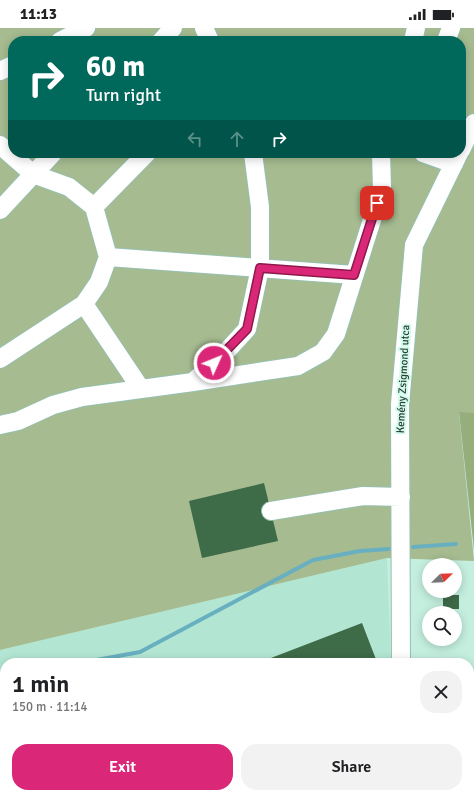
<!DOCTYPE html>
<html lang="en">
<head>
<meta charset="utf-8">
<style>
  :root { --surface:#fff; --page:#f2f2f2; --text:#202124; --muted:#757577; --accent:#db2777 }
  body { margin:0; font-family:Signika,sans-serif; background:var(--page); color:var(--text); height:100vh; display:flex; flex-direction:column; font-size:15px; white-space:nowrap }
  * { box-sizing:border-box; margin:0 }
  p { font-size:13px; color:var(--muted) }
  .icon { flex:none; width:22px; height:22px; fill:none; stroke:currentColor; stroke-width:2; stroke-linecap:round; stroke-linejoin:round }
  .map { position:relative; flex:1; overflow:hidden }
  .side { position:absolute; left:0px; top:630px; width:474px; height:140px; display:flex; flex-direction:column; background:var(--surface); border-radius:16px 16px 0 0; box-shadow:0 2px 10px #0003 }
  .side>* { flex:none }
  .top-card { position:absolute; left:8px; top:8px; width:458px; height:122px; border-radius:16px; box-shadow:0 2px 10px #0003; background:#00695c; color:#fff; overflow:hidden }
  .needle { width:26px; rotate:67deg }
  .fabs { position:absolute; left:422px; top:530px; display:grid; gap:8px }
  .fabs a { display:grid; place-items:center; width:40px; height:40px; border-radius:50%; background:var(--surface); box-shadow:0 2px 10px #0003; font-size:20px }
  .pin { position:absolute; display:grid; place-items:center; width:34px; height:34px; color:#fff; margin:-17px; border-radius:8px; box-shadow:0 2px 6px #0006 }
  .me { position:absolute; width:44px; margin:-22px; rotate:46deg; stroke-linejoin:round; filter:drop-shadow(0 0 3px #0008) }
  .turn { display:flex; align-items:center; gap:14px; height:84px; padding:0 12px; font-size:18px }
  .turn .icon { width:52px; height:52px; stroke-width:2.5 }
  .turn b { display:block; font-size:28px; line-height:34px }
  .lanes { display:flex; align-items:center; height:38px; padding:0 12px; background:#0003; justify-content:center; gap:20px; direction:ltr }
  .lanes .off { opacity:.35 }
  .round { display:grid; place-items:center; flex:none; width:42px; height:42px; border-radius:16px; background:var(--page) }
  .headline { display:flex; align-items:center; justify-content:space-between; height:68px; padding:0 12px }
  h1 { font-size:24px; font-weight:600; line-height:30px }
  .cta { display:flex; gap:8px; margin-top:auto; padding:8px 12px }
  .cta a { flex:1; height:46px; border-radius:16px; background:var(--accent); color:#fff; font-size:16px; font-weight:600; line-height:46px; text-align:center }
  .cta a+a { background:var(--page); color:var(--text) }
  .status { display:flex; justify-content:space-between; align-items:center; height:28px; padding:0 20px; background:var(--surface); direction:ltr }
  .status svg { height:11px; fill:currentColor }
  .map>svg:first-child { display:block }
  .built { fill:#b2e6d3 }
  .green { fill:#a6bb90; fill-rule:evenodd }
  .forest { fill:#96ae7b }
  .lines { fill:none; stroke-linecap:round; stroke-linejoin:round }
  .stream { stroke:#68b0c0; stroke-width:4 }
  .building { fill:#3e6b48 }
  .minor-casing { stroke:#96c0b0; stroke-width:20 }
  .minor { stroke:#fff; stroke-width:18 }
  .route-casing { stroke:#8e194d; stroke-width:10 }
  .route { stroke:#db2777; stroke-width:7 }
  .labels { text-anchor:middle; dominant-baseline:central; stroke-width:4; stroke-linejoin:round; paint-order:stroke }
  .street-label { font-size:11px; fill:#2c3d37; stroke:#d1fcec }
</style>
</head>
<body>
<div class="status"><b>11:13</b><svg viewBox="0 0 49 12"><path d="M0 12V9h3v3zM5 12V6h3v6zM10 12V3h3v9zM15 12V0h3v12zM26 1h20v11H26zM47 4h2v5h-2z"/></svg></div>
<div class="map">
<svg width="474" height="770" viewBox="0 0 474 770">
  <rect width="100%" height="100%" fill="#c4efdf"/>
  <path class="built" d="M387 530 391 635H5V765H179L165 770H0V622Z"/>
  <path class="green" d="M0 0H474V385H459L474 533 387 530 0 622ZM13 13H461V125H13Z
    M179 765H384V770H165Z"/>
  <path class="forest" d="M459 384 474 385V522Z"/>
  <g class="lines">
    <path class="stream" d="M413 519 456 516
      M80 635 140 624 313 532 360 523 389 521
      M0 650 5 649"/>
  </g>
  <path class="building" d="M264 455 278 513 202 530 189 473Z
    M443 567H459V581H443Z
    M362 595 377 634 258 635Z
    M5 754V765H14L15 770H0V755Z
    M469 764 473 765 471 770H451L439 765Z
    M31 765H68V770H31Z"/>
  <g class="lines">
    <g class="minor-casing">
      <path id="minor" d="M204 0 210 13
        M60 13 86 0
        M161 13 173 0
        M413 13 416 0
        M446 13 451 0
        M0 43 13 37
        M0 117 33 146 69 159 94 179 108 229 99 254 84 276 0 331
        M461 122 474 95
        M423 125 454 136
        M94 179 147 125
        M0 182 53 125
        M108 229 354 247
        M84 276 141 361
        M193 354 225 325 247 301 260 240V179L253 125
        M0 397 18 393 53 377 82 369 193 354 298 338 323 324 336 306 382 160 381 125
        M271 483 363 468 401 469
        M401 635 400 376 414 217 459 125
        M120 770 134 765
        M399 770 400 765"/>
    </g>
    <use href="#minor" class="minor"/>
  </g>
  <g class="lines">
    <g class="route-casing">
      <path id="route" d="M214 335 247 301 260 240 354 247 377 175"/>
    </g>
    <use href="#route" class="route"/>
  </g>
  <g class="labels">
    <g class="street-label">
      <text transform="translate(403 351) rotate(-87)">Kemény Zsigmond utca</text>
    </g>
  </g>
</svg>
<div class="fabs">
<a><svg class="needle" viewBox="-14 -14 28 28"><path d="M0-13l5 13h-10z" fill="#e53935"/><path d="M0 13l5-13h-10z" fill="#757577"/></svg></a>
<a><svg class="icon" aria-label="search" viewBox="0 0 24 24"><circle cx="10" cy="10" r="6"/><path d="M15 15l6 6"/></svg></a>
</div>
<div class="pin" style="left:377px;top:175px;background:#d93025"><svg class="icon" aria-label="arrive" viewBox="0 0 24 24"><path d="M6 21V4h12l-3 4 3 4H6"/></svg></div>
<svg class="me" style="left:214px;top:335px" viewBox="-20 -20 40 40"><circle r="17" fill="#db2777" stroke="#fff" stroke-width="3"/><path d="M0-11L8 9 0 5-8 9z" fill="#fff"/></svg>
<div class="top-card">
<div class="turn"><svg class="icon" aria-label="right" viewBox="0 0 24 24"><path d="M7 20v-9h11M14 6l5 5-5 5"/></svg><div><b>60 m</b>Turn right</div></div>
<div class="lanes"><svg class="icon off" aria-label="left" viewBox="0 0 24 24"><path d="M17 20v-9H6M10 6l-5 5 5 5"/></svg><svg class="icon off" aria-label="ahead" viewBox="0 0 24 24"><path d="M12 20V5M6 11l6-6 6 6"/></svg><svg class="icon" aria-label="right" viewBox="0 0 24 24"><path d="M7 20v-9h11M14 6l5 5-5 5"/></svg></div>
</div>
<section class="side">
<div class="headline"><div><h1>1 min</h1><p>150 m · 11:14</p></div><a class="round"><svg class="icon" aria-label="close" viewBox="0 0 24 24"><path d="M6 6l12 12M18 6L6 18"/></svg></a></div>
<div class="cta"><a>Exit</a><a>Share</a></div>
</section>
</div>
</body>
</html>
